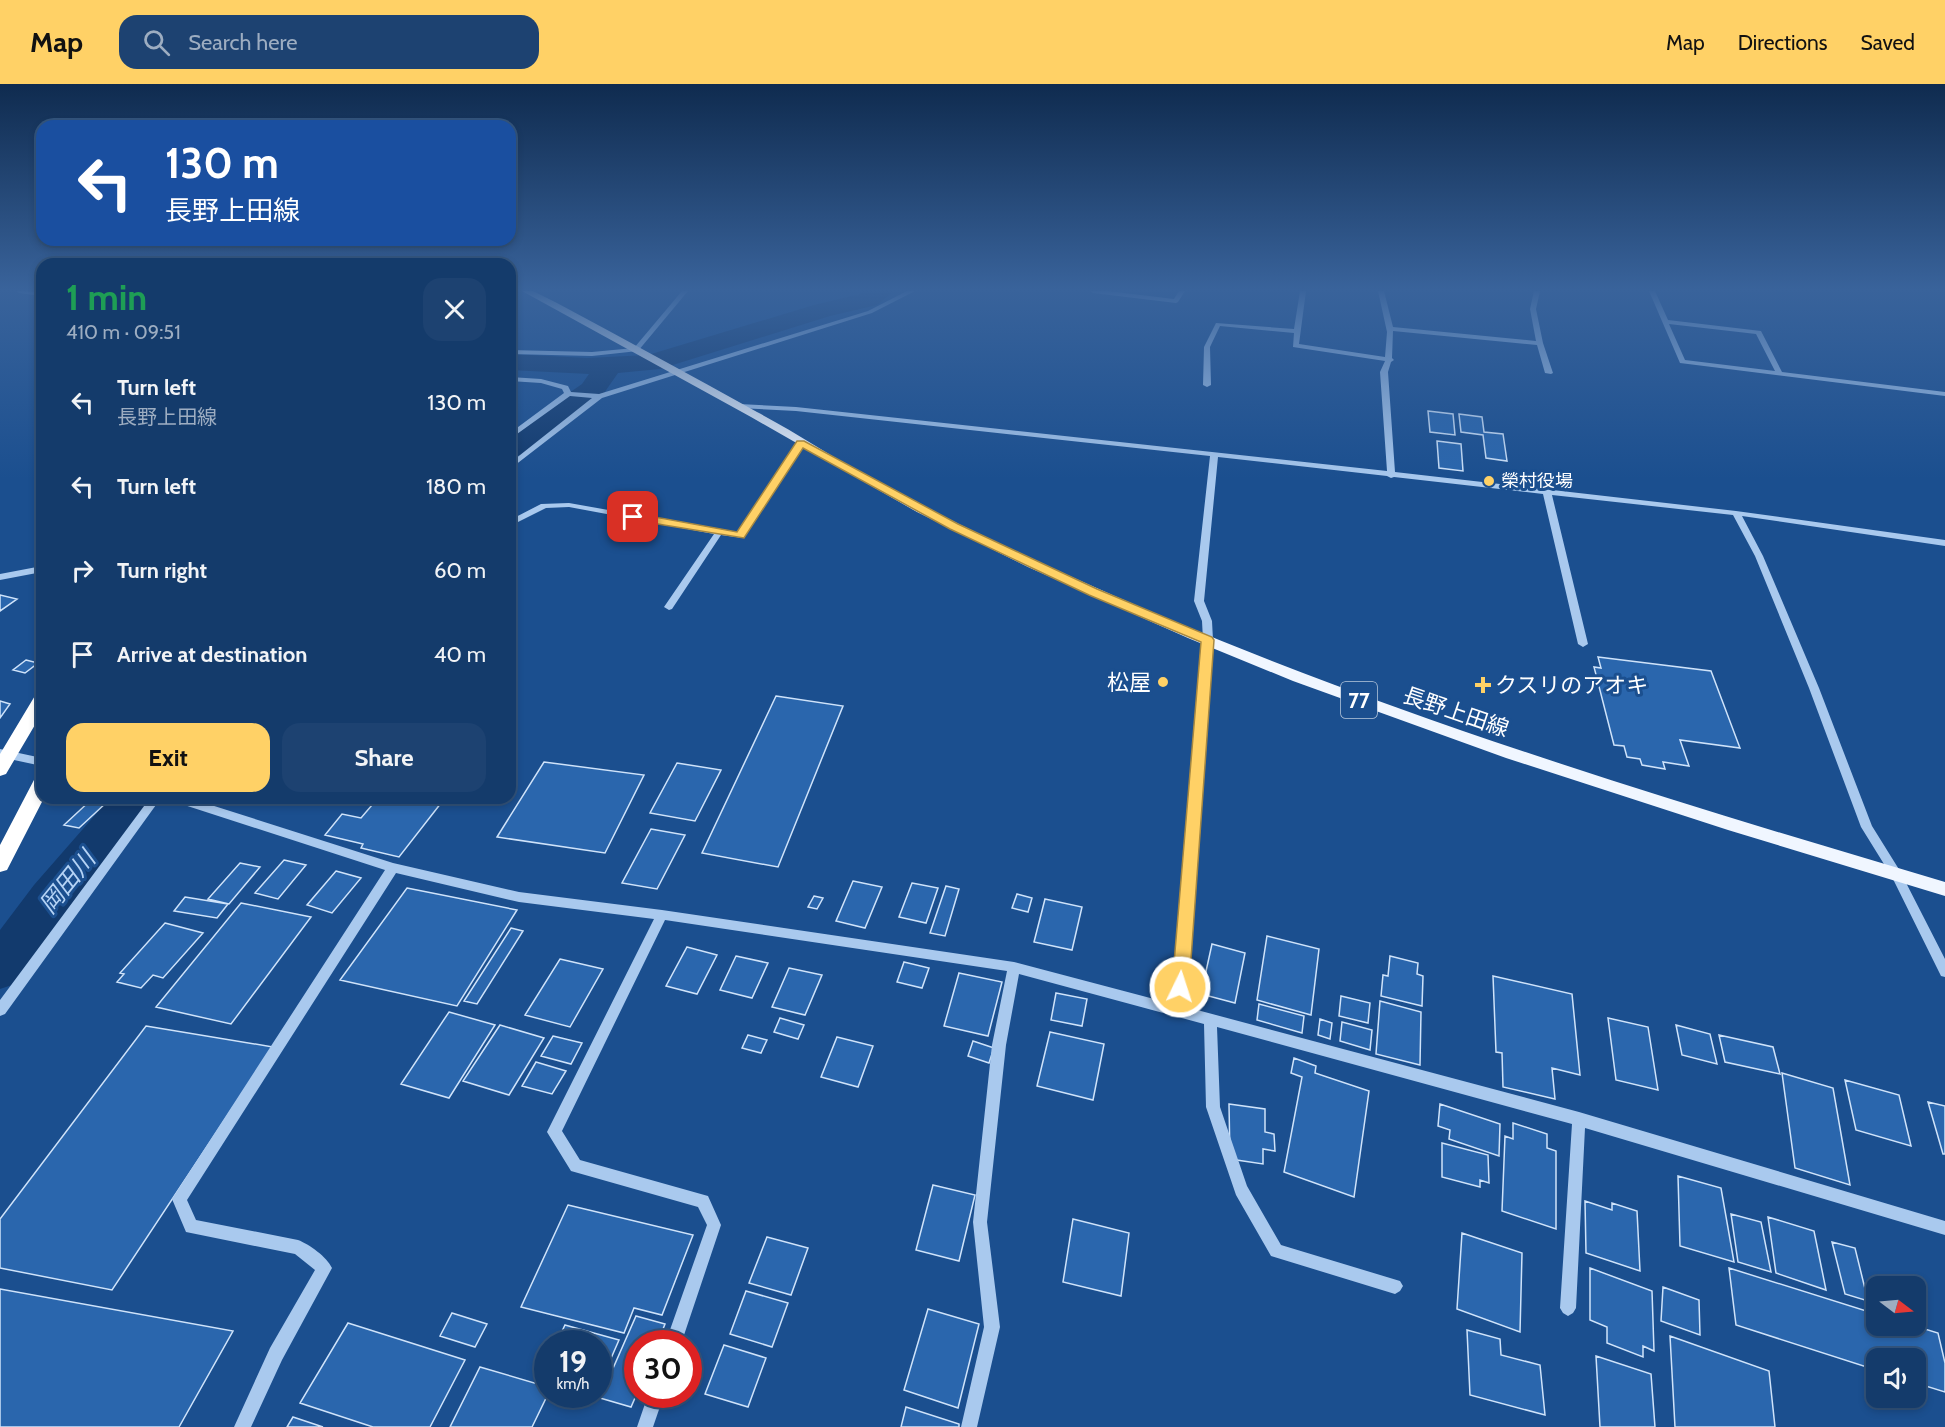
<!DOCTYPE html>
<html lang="en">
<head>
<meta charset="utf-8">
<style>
  :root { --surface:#143b6b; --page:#1d4271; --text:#f1f3f6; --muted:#9dadc1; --line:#33557e; --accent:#ffd166 }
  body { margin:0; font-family:Cabin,"Noto Sans JP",sans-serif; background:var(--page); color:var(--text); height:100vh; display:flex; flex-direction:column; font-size:22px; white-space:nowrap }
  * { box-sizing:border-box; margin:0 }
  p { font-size:20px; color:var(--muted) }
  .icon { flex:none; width:33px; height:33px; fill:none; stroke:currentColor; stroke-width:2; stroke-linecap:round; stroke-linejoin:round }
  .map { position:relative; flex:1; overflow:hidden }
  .side { position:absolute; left:36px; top:174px; width:480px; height:546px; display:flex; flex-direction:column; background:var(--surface); border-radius:18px; box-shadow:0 3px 9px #0003,0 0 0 2px var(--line) }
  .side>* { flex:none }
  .banner { position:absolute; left:36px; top:36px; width:480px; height:126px; border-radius:18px; box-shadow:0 3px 9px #0003,0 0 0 2px var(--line); background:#1a4fa0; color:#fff; overflow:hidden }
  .needle { width:39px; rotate:106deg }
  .tools { position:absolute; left:1866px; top:1192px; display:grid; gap:12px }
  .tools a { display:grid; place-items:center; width:60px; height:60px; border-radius:12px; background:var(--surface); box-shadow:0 3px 9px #0003,0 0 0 2px var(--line); font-size:30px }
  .speed { position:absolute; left:534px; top:1246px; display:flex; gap:12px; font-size:30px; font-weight:700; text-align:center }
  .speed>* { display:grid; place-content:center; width:78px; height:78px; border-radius:50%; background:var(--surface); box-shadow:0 3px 9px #0003,0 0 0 2px var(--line); line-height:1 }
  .speed small { font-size:15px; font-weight:400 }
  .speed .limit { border:9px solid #d22; background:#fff; color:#111 }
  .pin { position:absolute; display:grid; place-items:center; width:51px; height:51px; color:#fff; margin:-26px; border-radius:12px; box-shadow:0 3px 9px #0006 }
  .me { position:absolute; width:66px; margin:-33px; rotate:4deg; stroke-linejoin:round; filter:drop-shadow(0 0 4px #0008) }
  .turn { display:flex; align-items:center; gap:21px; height:126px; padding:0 30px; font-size:27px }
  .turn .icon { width:78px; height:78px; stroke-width:2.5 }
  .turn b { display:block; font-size:42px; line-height:51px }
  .round { display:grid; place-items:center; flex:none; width:63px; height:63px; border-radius:18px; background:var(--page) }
  .headline { display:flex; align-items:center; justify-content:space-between; height:102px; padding:0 30px }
  h1 { font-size:36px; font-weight:800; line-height:45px; color:#1e9e55 }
  .cta { display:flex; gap:12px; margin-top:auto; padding:12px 30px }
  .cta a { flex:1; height:69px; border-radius:18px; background:var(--accent); color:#111; font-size:24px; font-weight:800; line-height:69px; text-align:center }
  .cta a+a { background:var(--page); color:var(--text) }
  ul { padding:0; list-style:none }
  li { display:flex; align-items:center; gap:18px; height:84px; padding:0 30px }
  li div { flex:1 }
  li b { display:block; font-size:22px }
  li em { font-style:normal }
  header { display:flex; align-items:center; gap:36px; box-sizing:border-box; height:84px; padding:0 30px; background:var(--accent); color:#111 }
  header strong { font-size:28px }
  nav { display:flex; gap:33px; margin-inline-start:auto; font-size:21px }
  .search { width:420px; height:54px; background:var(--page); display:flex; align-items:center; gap:15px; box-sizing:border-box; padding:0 21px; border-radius:18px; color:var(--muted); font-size:22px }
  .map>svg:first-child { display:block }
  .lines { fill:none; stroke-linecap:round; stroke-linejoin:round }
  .river { fill:#123a6d; fill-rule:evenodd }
  .building { fill:#2a66ad; stroke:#cfe3fa; stroke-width:1.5 }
  .minor { fill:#a9c9ee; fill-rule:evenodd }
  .major { fill:#f0f6ff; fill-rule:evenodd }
  .highway { fill:#fff; fill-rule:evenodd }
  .route { fill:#ffd166; stroke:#a68842; stroke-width:1.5 }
  .poi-dot { fill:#ffd166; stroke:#1b4f8f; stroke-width:2 }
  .labels { text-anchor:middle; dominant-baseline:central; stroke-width:6; stroke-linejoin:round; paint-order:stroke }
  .far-poi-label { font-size:18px; fill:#fff; stroke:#1b4f8f; text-anchor:start }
  .shield { fill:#1b4f8f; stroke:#bbcadd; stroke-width:1.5 }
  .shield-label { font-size:21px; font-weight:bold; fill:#fff }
  .poi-label { font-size:22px; fill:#fff; stroke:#1b4f8f; text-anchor:end }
  .street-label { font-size:22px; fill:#fff; stroke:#1b4f8f }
  .water-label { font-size:24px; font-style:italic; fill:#b5d3f5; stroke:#1b4f8f }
</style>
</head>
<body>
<header>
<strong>Map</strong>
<div class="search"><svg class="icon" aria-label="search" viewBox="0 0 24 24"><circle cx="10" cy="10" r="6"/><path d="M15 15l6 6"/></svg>Search here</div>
<nav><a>Map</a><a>Directions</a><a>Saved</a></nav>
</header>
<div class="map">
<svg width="1945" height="1343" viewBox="0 0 1945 1343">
  <rect width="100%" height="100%" fill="#1b4f8f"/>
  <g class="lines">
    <path class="river" d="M864 207H894L877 221 830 232 660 285 618 289 602 312 521 371 510 373V350L582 300 589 290 510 286V270L587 274 648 271 814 221 860 210Z
      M110 714H158L151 726 68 829 18 899 0 905V846L34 801Z"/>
  </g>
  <path class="building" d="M1428 327 1453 330 1455 351 1430 348Z
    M1459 330 1482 333 1484 348 1503 350 1507 377 1486 374 1483 351 1461 348Z
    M1437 357 1461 360 1463 387 1439 384Z
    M0 511 17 515 0 527Z
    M1598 573 1711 587 1740 664 1680 656 1689 682 1663 678 1665 685 1642 681 1640 675 1627 673 1624 662 1614 661 1594 583 1601 584Z
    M26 576 38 579 25 589 13 586Z
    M776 612 843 622 778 783 702 769Z
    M0 617 10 620 0 634Z
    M544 678 644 691 605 769 497 753Z
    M677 679 721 686 695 737 650 729Z
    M378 714H445L399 773 361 764 363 760 325 751 342 730 361 734Z
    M92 715 107 718 79 744 64 741Z
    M651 745 685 751 657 805 622 799Z
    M284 776 306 781 278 815 255 809Z
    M240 779 260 783 229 820 208 815Z
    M336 787 361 794 332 829 307 821Z
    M853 797 882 803 865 844 836 837Z
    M912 799 938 804 926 839 899 833Z
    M946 802 959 805 945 852 930 849Z
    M407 804 517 826 457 922 340 896Z
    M1017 810 1032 814 1028 828 1012 824Z
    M814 812 823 814 817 825 808 823Z
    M185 813 228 820 217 834 174 827Z
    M1045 815 1082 823 1072 866 1034 858Z
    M241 819 311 833 231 940 156 923Z
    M165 839 203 849 163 894 153 891 141 904 117 898 124 890 120 889Z
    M511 844 523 847 477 920 464 917Z
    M1267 852 1319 865 1311 931 1257 916Z
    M1212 860 1245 869 1235 919 1201 910Z
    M687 863 717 871 697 910 666 902Z
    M736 872 768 879 752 914 720 906Z
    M1390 872 1418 879 1417 890 1423 892 1422 922 1381 912 1383 891 1388 892Z
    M560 875 603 885 570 943 525 931Z
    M904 878 929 884 922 904 897 898Z
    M789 884 822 891 805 931 772 923Z
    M959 889 1002 898 988 952 944 942Z
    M1493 892 1572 910 1580 991 1552 984 1555 1015 1503 1003 1502 969 1496 968Z
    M1056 909 1087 915 1082 942 1051 936Z
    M1341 912 1370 919 1368 939 1339 932Z
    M1380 917 1421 928 1420 981 1376 970Z
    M1259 920 1304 932 1302 949 1257 936Z
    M449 928 495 941 449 1014 401 1000Z
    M780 934 804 941 798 955 774 948Z
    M1608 934 1648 943 1658 1006 1616 996Z
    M1320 935 1332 939 1330 955 1318 951Z
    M1342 938 1372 946 1370 966 1340 957Z
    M500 941 544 954 509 1011 463 997Z
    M1676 941 1710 950 1717 980 1682 971Z
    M146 942 273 963 112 1206 0 1184V1135Z
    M1050 948 1104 960 1093 1016 1037 1002Z
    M748 951 767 956 761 969 742 964Z
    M1719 951 1773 963 1780 990 1725 978Z
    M553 952 582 959 571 980 541 972Z
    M837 953 873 962 858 1003 821 993Z
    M973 957 994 964 989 979 968 972Z
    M1294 974 1316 982 1315 989 1369 1007 1354 1113 1284 1088 1302 993 1291 989Z
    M536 978 566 987 552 1010 522 1002Z
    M1782 989 1833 1004 1850 1101 1795 1084Z
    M1845 996 1899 1011 1911 1062 1856 1046Z
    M1928 1018 1945 1022V1070H1943Z
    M1229 1020 1265 1025V1048L1274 1050 1275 1067 1263 1065V1080L1230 1075Z
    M1440 1020 1500 1040 1499 1072 1449 1055 1450 1046 1438 1042Z
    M1513 1039 1547 1050V1064L1556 1067V1145L1502 1127 1505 1052 1513 1055Z
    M1442 1059 1488 1071 1489 1099 1480 1096V1103L1442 1093Z
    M1678 1092 1721 1104 1734 1178 1680 1162Z
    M933 1101 975 1111 959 1177 916 1166Z
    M1585 1117 1612 1126V1119L1637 1127 1640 1187 1586 1169Z
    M568 1121 693 1151 662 1231 634 1224 624 1249 521 1223Z
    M1731 1130 1761 1138 1771 1188 1738 1178Z
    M1768 1133 1814 1147 1826 1206 1776 1189Z
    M1073 1135 1129 1149 1121 1212 1063 1198Z
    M1462 1149 1522 1169 1520 1248 1457 1225Z
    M767 1153 808 1164 791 1211 749 1199Z
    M1832 1158 1855 1164 1868 1217 1845 1210Z
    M1590 1184 1652 1207 1654 1267 1643 1262V1273L1607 1259V1243L1590 1236Z
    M1729 1184 1876 1230V1242H1915L1938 1249 1945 1279V1308L1916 1299V1275H1876V1286L1736 1241Z
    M1663 1203 1699 1216 1700 1251 1661 1237Z
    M0 1205 233 1247 179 1343H0Z
    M746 1207 788 1219 772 1263 730 1250Z
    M928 1225 979 1240 958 1324 904 1306Z
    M452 1229 487 1240 475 1263 440 1252Z
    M636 1232 665 1240 657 1260H638V1307L631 1323 600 1314Z
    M348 1239 465 1276 430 1343H373L300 1319Z
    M565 1241 619 1256 598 1304V1260H556Z
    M1467 1246 1500 1255 1501 1271 1540 1281 1545 1331 1470 1311Z
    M1670 1252 1769 1287 1775 1343H1675Z
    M724 1261 766 1274 748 1323 705 1310Z
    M1596 1272 1651 1290 1655 1343H1600Z
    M480 1283 548 1303V1310L532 1343H450Z
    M906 1323 959 1340V1343H901Z
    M293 1333 323 1343H287Z"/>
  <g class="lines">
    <path class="minor" d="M16 207 42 208V212L19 209Z
      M682 207H688L638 267 592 272 510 270V266L592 268 634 264Z
      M907 207H915L872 229 602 314 510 385V379L592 314 570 312 510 355V349L564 309 562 305 541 299 510 297V293L541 295 568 302 571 308 599 310 868 227Z
      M1090 207H1107L1174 215 1179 207H1185L1178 218 1176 219 1093 209Z
      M1300 207H1306L1299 260 1385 273 1387 248 1378 207H1384L1393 243 1536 257 1530 225 1534 207H1540L1536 225 1543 259 1553 289 1551 290 1545 289 1537 261 1393 247 1392 274 1394 276 1391 278 1388 288 1395 388 1736 427 1945 456V462L1742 432 1763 472 1819 604 1872 742 1900 787 1945 875V893L1941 892 1892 793 1861 743 1809 604 1755 472 1733 431 1552 411 1588 560 1583 563 1578 560 1543 410 1394 393 1391 394 1387 392 1218 373 1204 517 1212 537 1213 556 1186 923 1579 1028 1945 1137V1151L1585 1044 1576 1224 1573 1229 1568 1232 1563 1229 1560 1224 1572 1040 1217 943 1220 1023 1247 1102 1281 1161 1400 1197 1403 1202 1400 1207 1395 1210 1271 1172 1236 1111 1206 1023 1204 940 1019 890 1006 961 987 1138 1000 1243 977 1343H961L984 1243 973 1138 992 961 1007 887 665 836 562 1047 580 1076 708 1112 721 1141 681 1260H665L707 1141 698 1123 571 1087 547 1048 654 835 519 818 396 789 187 1116 196 1136 298 1156C309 1160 327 1173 332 1184L282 1276 251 1343H234L270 1264 315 1186 295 1170 186 1148 172 1115 385 786 172 717 171 714H189L393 779 519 808 662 826 1014 878 1173 920 1203 556 1202 537 1194 517 1210 372 796 327 739 324 735 322 739 320 796 323 1387 387 1380 288 1385 277 1293 263 1294 249 1220 242 1210 263 1211 301 1207 303 1203 301 1204 263 1216 239 1294 245Z
      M1649 207H1655L1668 236 1761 247 1782 288 1945 308V312L1680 279ZM1669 240 1756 250 1775 287 1685 276Z
      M798 357 805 359 743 454 721 451 672 525 669 526 664 523 714 450 569 423 546 424 510 442V436L541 420 569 419 738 449Z
      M42 482V488L0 496V490Z
      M0 665 42 674V682L0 673Z
      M150 714H161L5 930 0 932V916Z
      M648 1311H664L653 1343H637Z"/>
    <path class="major" d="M522 207H533L557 219C624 255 691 291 757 328 795 348 831 372 868 393 932 428 999 460 1065 490 1349 619 1647 710 1945 798V812L1728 746 1506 674 1293 597 1188 554 1028 483 917 428 751 333Z"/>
    <path class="highway" d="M42 608V629L6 690 0 692V670L36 610Z
      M42 692 44 714 7 786 0 788V761L35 694Z"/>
  </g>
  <linearGradient id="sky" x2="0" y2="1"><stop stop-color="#0f2b4f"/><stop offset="0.52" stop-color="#39639b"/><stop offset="1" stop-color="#39639b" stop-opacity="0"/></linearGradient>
  <rect width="1945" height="395" fill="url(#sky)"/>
  <path class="route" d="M797 357H804L958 440 1097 505 1212 553 1214 556 1189 903 1186 909 1180 911 1175 909 1172 903 1201 558 1089 511 950 445 803 364 744 454 633 436 628 433 633 429 737 448Z"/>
  <g class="poi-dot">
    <circle cx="1489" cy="397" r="6"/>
    <circle cx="1163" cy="598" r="6"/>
    <path d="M1480 592h6v6h6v6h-6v6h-6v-6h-6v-6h6z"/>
  </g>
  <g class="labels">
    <g class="far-poi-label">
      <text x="1501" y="397">榮村役場</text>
    </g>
    <rect class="shield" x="1341" y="598" width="36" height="36" rx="4.5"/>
    <g class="shield-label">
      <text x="1359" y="616">77</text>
    </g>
    <g class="poi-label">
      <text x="1151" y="598">松屋</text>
      <text x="1495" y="601" text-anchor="start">クスリのアオキ</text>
    </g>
    <g class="street-label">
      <text transform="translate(1456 628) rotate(19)">長野上田線</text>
    </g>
    <g class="water-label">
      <text transform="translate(67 798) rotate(-51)">岡田川</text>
    </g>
  </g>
</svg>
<div class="tools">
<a><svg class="needle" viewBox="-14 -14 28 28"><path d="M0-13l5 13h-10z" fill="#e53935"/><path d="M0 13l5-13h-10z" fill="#9dadc1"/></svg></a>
<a><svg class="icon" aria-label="sound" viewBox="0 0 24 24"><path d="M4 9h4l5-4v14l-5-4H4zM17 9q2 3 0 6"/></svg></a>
</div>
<div class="speed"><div>19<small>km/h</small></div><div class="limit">30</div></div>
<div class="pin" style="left:633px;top:433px;background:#d93025"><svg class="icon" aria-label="arrive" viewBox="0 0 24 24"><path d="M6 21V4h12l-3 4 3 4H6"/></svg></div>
<svg class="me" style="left:1180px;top:903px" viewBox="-20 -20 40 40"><circle r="17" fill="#ffd166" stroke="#fff" stroke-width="3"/><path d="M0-11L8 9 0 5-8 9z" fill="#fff"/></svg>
<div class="banner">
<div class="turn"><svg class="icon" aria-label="left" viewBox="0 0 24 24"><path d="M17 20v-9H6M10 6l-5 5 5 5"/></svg><div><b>130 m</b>長野上田線</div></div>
</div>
<section class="side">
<div class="headline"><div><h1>1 min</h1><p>410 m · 09:51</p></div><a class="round"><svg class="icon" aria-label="close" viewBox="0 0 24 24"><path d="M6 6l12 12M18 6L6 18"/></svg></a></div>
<ul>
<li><svg class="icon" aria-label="left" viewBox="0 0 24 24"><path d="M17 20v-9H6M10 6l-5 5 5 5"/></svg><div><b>Turn left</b><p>長野上田線</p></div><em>130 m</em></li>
<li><svg class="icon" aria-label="left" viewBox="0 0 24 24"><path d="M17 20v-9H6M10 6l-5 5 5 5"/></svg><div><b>Turn left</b></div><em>180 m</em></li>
<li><svg class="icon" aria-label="right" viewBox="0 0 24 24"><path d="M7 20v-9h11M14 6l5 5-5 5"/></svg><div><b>Turn right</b></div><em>60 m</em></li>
<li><svg class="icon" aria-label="arrive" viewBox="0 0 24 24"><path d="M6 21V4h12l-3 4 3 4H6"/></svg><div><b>Arrive at destination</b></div><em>40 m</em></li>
</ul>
<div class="cta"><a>Exit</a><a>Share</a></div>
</section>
</div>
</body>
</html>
